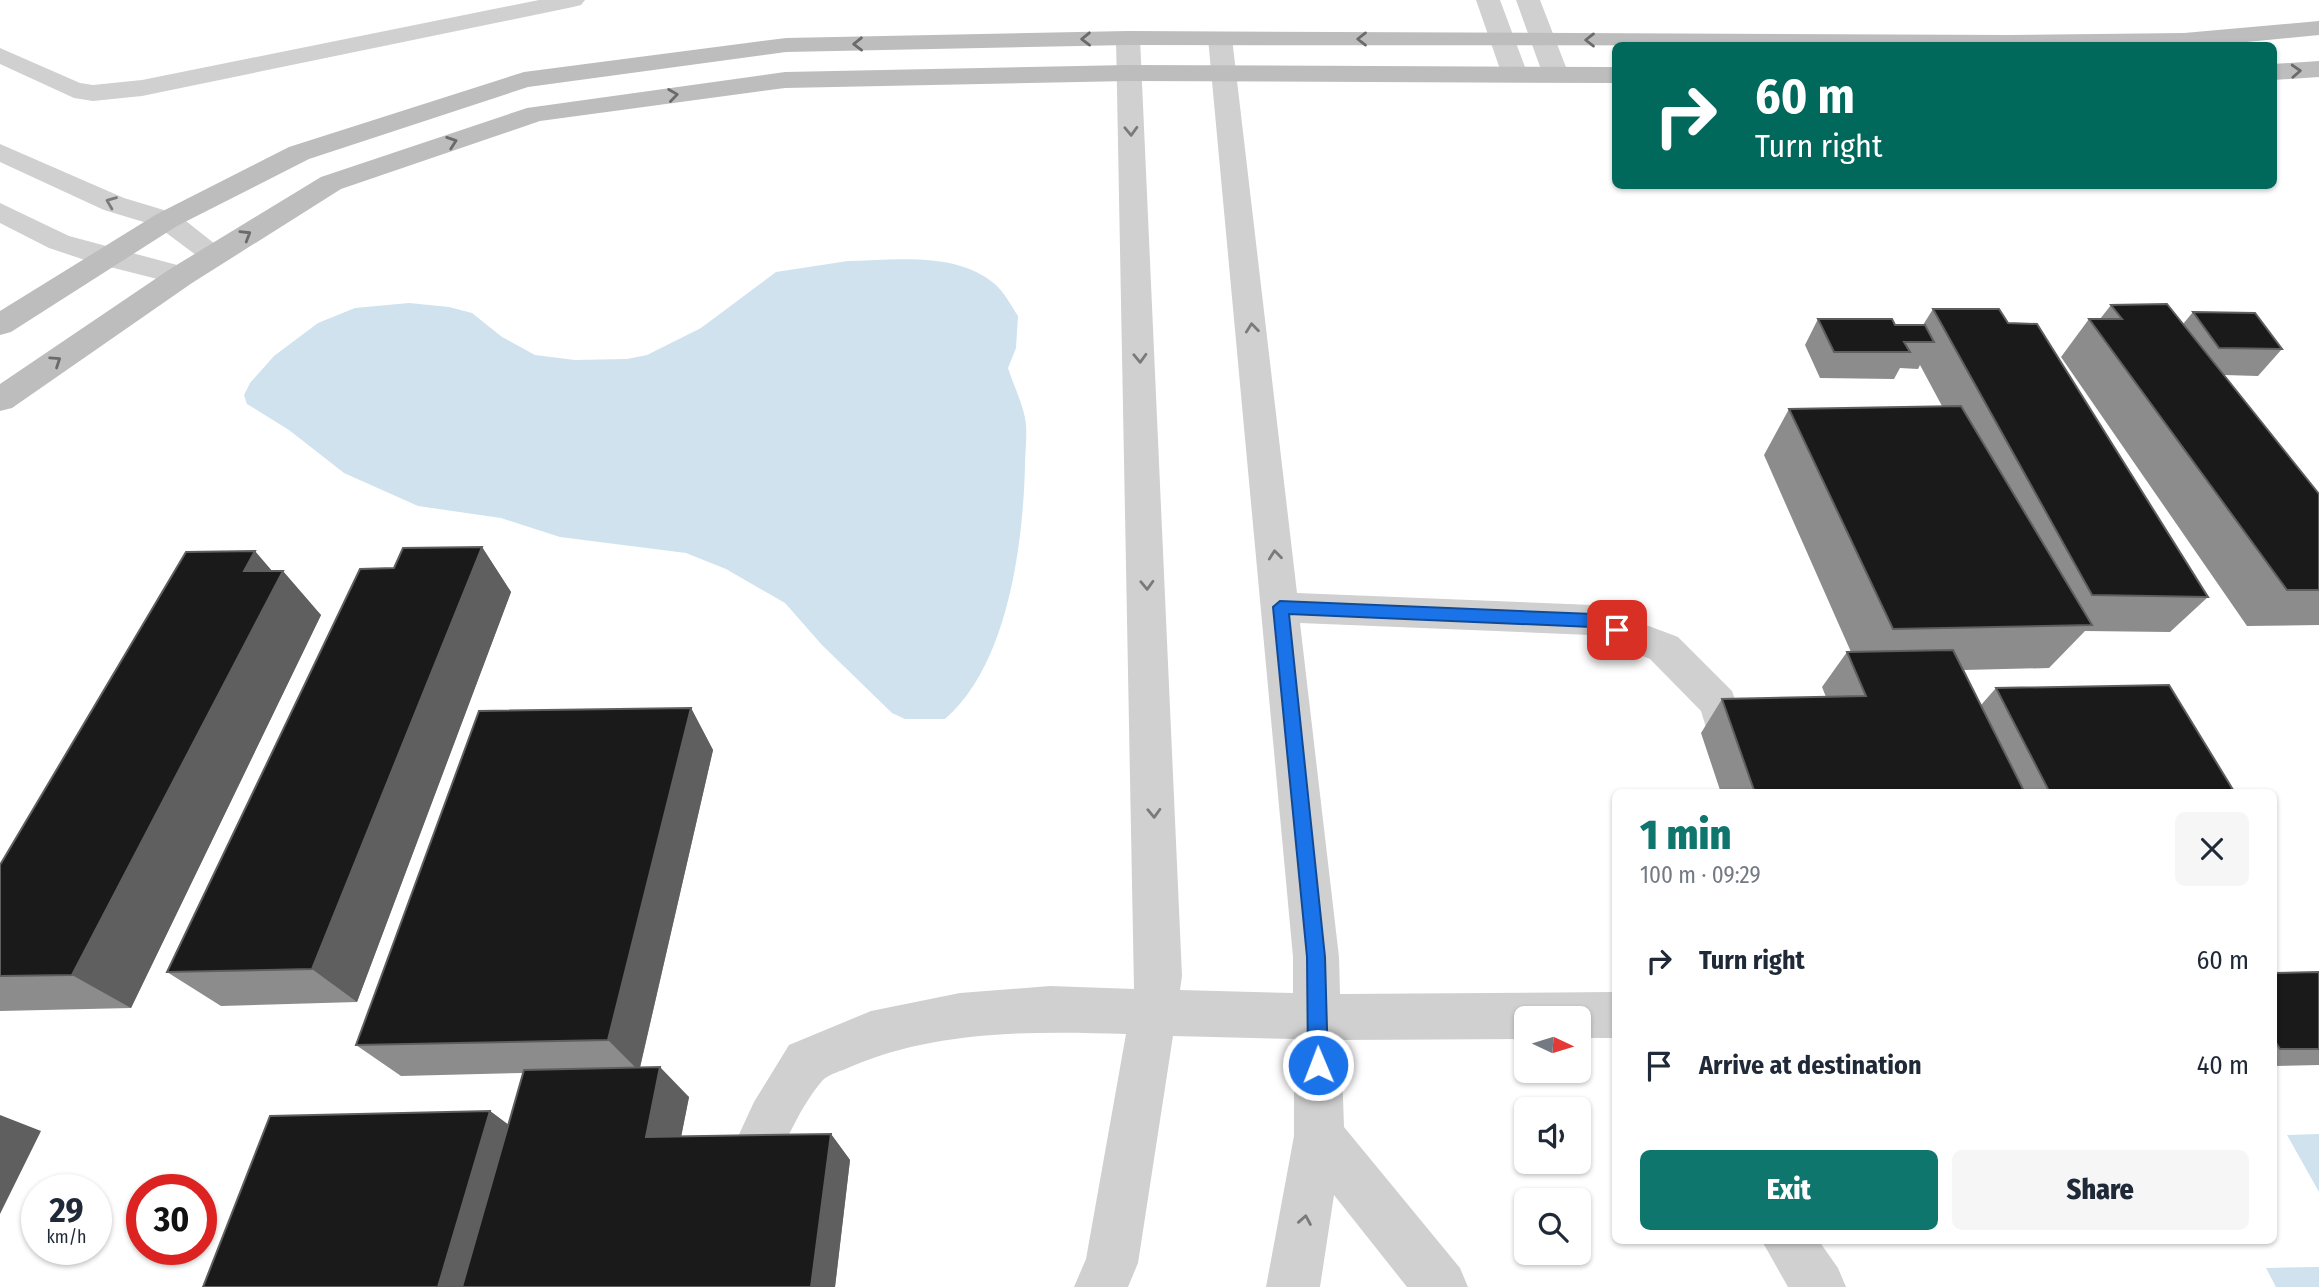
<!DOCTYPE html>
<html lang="en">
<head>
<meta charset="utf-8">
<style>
  :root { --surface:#fff; --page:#f6f6f7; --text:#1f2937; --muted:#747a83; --accent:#0f766e }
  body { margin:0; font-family:"Fira Sans Condensed",sans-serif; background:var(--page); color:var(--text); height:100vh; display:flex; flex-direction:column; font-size:26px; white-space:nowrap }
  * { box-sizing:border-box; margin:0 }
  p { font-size:23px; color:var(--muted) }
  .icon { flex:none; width:38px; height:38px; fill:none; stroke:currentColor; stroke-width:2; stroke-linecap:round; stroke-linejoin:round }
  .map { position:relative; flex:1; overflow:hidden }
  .details { position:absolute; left:1612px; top:789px; width:665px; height:455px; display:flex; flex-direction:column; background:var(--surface); border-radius:10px; box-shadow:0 2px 5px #0004 }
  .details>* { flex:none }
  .hud { position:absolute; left:1612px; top:42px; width:665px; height:147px; border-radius:10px; box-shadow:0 2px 5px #0004; background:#00695c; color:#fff; overflow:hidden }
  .needle { width:46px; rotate:94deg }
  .tools { position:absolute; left:1514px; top:1006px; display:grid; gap:14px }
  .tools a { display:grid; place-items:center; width:77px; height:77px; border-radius:10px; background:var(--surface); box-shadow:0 2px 5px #0004; font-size:35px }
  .speed { position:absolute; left:21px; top:1174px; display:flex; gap:14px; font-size:35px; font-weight:700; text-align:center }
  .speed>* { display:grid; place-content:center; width:91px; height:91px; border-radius:50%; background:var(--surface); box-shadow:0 2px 5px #0004; line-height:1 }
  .speed small { font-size:18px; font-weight:400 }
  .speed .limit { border:10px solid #d22; background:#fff; color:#111 }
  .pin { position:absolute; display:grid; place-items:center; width:60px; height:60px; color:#fff; margin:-30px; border-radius:14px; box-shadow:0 4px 10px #0006 }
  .me { position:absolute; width:77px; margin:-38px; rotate:359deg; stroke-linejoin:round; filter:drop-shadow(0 0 5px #0008) }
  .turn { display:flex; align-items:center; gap:24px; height:147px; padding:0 28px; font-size:32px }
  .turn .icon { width:91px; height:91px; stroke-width:2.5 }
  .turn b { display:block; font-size:49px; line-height:60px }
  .round { display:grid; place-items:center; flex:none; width:74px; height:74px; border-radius:10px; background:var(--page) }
  .head { display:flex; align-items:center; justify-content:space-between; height:119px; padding:0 28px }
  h1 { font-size:42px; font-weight:800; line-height:52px; color:var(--accent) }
  .action { display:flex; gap:14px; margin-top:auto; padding:14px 28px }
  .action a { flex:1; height:80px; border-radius:10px; background:var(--accent); color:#fff; font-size:28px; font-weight:800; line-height:80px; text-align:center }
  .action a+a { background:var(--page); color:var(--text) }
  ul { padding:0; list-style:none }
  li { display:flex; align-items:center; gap:21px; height:105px; padding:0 28px }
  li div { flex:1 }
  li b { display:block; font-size:26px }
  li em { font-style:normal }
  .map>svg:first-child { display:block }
  .water { fill:#cfe2ee }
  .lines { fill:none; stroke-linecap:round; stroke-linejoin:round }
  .minor { fill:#d0d0d0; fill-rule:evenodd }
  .tertiary { fill:#d0d0d0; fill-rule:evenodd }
  .secondary { fill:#bdbdbd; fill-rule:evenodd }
  .wall { fill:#8c8c8c }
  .shaded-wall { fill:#5f5f5f }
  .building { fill:#1a1a1a; stroke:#5f5f5f; stroke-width:2 }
  .oneway { stroke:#6a6a6a }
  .oneway2 { stroke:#7a7a7a }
  .route { fill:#1a73e8; stroke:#114b97; stroke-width:2 }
</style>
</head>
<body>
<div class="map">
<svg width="2319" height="1287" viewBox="0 0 2319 1287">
  <rect width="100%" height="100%" fill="#fff"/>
  <path class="water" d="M848 261C895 260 958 251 996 285 1005 294 1011 305 1018 316L1016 348 1008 368C1013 384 1022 402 1025 418 1028 433 1025 451 1025 466 1023 544 1008 665 945 719H905L892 713 822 645 785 603 726 569 686 553 560 537 501 518 418 506 344 473 289 430 247 404 244 395 250 383 274 356 318 323 355 308 409 303 449 307 472 313 502 337 535 355 575 360 627 359 647 355 701 328 776 272Z
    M2319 1134V1192L2287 1135Z
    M2319 1267V1287H2276L2266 1268Z"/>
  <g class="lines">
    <path class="minor" d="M539 0H585L581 5 573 7 142 96 93 101 74 98 0 64V48L80 83 93 85 142 80Z
      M1476 0H1500L1528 75 1524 80H1506L1502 75Z
      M1516 0H1540L1569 75 1565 80H1547L1543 75Z
      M1128 31 1137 33 1140 38 1182 976 1180 990 1293 993V957L1208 38 1211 33H1229L1232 38 1297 593 1593 605 1678 637 1732 691 1768 793H1726L1701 711 1650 659 1590 635 1300 623 1339 957 1340 994 1615 992V1038H1578V1018H1526V1039L1341 1040 1344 1127 1460 1268 1468 1287H1407L1334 1195 1320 1287H1266L1294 1136V1039L1173 1036 1138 1263 1128 1287H1074L1086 1259 1126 1034C1035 1031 935 1030 850 1067 842 1071 828 1074 822 1081 796 1111 776 1164 760 1200L742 1207 724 1200 717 1182 754 1102 789 1045 871 1011 960 993 1050 986 1134 989 1116 38 1119 33Z
      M1762 1241H1819L1838 1268 1846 1287H1788Z"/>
    <path class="tertiary" d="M0 144 124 198 177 214 229 255 224 261 214 264 204 261 157 226 104 210 0 162Z
      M0 203 69 236 192 269 196 276 192 283 181 285 94 263 49 248 0 223Z"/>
    <path class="secondary" d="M2319 21V35L2205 46 1128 45 786 52 528 87 309 159 177 226 11 332 0 335V311L157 214 289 147 524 72 786 38 1128 31 2009 35 2184 33Z
      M2319 61V77L2273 80V64Z
      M1129 65 1615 67V83L1129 81 785 88 540 121 341 189 192 283 12 408 0 411V384L170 269 321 177 527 108 785 72Z"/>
  </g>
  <path class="wall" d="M2111 305 2183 324 2193 312 2282 349 2258 376 2224 375 2319 494V625L2247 626 2061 357 2089 319H2100Z
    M1933 309 2008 323 2208 597 2170 632 2085 631 2049 668 1964 670 1981 705 1996 688 2235 793H1721L1701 733 1722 699 1826 697 1822 687 1847 652H1851L1764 455 1789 409 1942 406 1920 365 1918 369 1900 368 1894 379 1820 378 1805 345 1818 319 1895 325H1923Z
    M482 547 511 592 357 1002 221 1006 167 972Z
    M272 571 321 615 131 1008 0 1011V865Z
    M691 708 713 750 640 1068 689 1097 681 1136 831 1134 850 1160 835 1287H203L490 1111 508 1125 523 1073 401 1076 356 1045Z
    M2319 972V1065L2273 1066V973Z"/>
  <path class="shaded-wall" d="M482 547 511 592 357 1002 312 969Z
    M255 551 279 579 283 571 321 615 131 1008 72 975 244 571Z
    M691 708 713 750 639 1071 608 1040Z
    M660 1067 689 1097 676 1163 646 1137Z
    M490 1111 521 1134 479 1287H438Z
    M0 1115 41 1131 0 1214Z
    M831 1134 850 1160 835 1287H811Z"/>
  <path class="building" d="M2167 304 2319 494V590H2287L2089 319H2122L2111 305Z
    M1933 309H1999L2008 323 2037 324 2208 597 2092 595Z
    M2193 312 2255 313 2282 349 2219 348Z
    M1818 319H1892L1895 325H1925L1934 342H1904L1910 352H1834Z
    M1961 406 2092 625 1893 629 1789 409Z
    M482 547 312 969 167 972 360 569 394 568 403 548Z
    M255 551 244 571H283L72 975 0 976V865L186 552Z
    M1953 650 2025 793H1755L1722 699 1866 696 1847 652Z
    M2169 685 2235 793H2050L1996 688Z
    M691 708 608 1040 356 1045 479 711Z
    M2319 972V1049H2280L2273 1038V973Z
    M660 1067 646 1137 831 1134 811 1287H462L524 1070Z
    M490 1111 438 1287H203L270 1116Z"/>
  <defs><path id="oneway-chevron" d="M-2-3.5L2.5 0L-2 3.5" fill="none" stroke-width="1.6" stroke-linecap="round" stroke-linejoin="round" transform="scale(1.75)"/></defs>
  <g class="oneway">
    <use href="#oneway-chevron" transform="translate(1086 39) rotate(179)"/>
    <use href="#oneway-chevron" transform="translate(1362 39) rotate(-180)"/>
    <use href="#oneway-chevron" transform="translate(1590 40) rotate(-180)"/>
    <use href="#oneway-chevron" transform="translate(858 44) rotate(179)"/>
    <use href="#oneway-chevron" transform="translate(2296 71) rotate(-3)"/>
    <use href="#oneway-chevron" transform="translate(673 95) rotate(-8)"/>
    <use href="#oneway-chevron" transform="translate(452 142) rotate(-19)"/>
    <use href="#oneway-chevron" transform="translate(246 235) rotate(-31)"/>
    <use href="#oneway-chevron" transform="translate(56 361) rotate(-34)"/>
  </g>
  <g class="oneway2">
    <use href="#oneway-chevron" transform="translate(1131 131) rotate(88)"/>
    <use href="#oneway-chevron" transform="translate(111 202) rotate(-158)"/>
    <use href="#oneway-chevron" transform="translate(1252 328) rotate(-96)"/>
    <use href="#oneway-chevron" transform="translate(1140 358) rotate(88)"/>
    <use href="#oneway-chevron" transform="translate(1275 555) rotate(-96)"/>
    <use href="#oneway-chevron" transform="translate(1147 585) rotate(88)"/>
    <use href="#oneway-chevron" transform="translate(1154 813) rotate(88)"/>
    <use href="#oneway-chevron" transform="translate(1305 1220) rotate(-80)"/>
  </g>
  <path class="route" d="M1280 601 1593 614 1622 625 1625 630 1617 636 1592 627 1289 614 1325 957 1328 1065 1325 1072 1318 1075 1311 1072 1308 1065 1307 957 1273 607Z"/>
</svg>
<div class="tools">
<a><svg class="needle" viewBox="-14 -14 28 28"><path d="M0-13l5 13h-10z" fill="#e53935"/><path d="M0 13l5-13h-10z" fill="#747a83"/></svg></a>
<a><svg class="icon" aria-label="sound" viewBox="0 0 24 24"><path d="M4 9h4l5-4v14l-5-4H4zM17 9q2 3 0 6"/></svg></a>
<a><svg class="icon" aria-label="search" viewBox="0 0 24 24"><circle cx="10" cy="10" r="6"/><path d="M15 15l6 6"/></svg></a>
</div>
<div class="speed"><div>29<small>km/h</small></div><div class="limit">30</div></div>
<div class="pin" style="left:1617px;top:630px;background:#d93025"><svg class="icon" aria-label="arrive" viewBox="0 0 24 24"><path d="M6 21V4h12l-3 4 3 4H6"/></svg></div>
<svg class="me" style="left:1318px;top:1065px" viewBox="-20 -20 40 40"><circle r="17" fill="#1a73e8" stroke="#fff" stroke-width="3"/><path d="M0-11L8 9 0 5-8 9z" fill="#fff"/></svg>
<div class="hud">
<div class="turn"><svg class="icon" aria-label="right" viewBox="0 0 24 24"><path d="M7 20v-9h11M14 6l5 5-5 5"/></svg><div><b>60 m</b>Turn right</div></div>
</div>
<section class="details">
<div class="head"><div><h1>1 min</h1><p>100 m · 09:29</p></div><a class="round"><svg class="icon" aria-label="close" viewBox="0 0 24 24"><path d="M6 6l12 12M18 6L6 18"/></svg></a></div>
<ul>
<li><svg class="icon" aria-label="right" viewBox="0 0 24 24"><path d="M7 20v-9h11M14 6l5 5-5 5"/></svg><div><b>Turn right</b></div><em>60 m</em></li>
<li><svg class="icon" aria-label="arrive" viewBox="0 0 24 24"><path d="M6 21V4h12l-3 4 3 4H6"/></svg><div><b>Arrive at destination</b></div><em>40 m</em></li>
</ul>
<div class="action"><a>Exit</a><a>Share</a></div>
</section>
</div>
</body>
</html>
